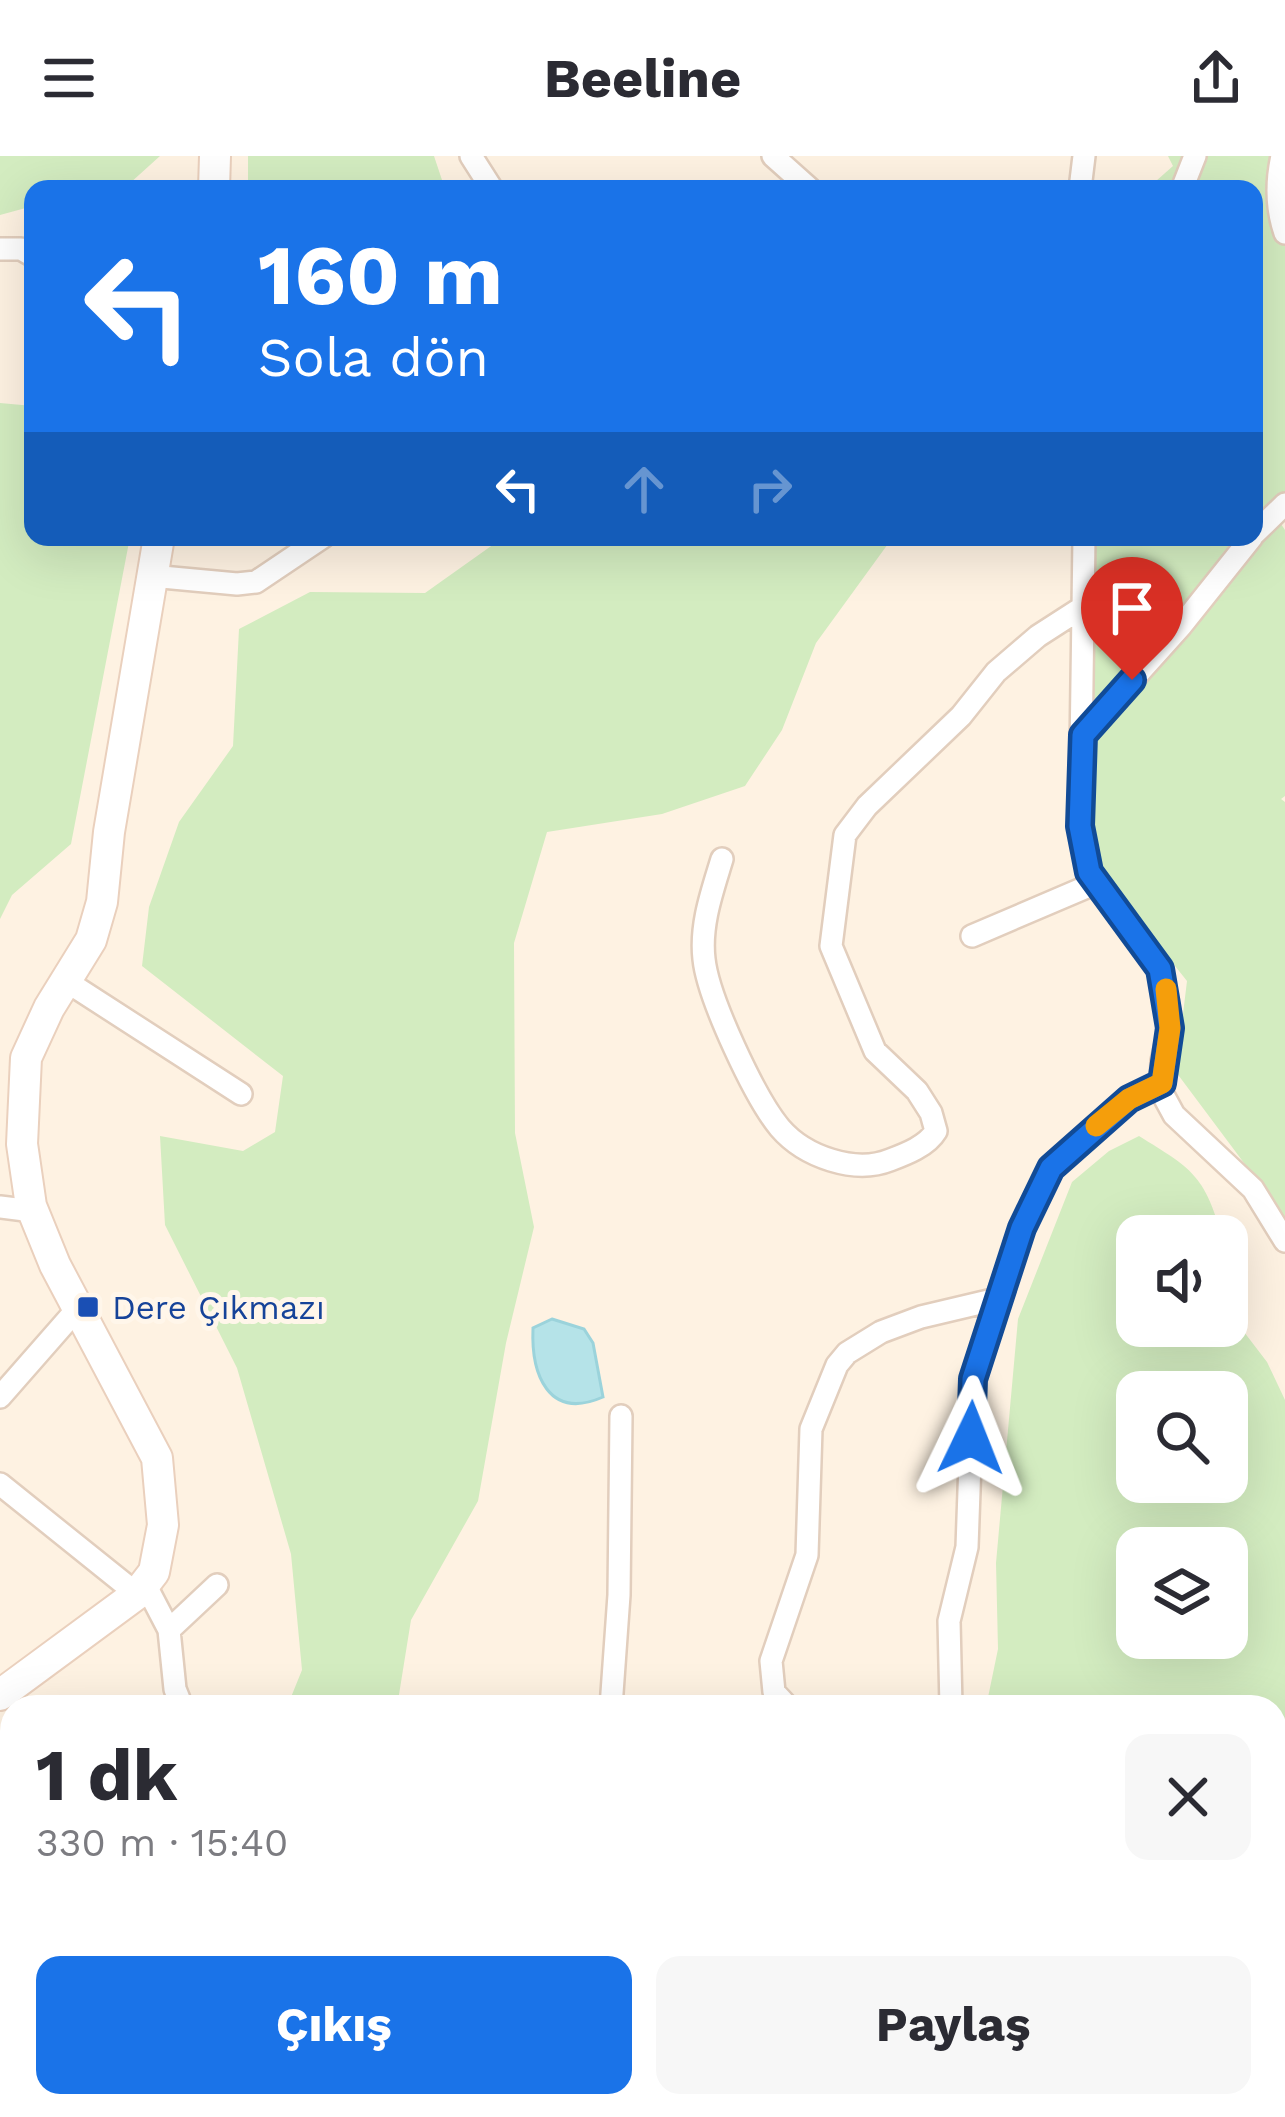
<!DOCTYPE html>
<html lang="tr">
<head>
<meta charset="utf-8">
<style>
  :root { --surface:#fff; --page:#f7f7f7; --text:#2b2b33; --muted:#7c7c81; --accent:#1a73e8 }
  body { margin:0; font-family:"Work Sans",sans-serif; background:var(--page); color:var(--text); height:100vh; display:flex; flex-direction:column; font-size:45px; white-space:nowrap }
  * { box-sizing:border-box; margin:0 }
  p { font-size:39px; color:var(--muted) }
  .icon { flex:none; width:66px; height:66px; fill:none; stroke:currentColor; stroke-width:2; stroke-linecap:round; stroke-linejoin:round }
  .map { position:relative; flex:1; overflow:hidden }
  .drawer { position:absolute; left:0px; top:1539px; width:1287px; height:423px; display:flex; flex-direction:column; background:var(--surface); border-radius:36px 36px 0 0; box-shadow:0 12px 48px #0002 }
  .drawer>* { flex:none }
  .top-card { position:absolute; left:24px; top:24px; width:1239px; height:366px; border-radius:24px; box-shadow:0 12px 48px #0002; background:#1a73e8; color:#fff; overflow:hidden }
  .fabs { position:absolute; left:1116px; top:1059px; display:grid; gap:24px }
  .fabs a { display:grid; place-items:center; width:132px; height:132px; border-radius:24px; background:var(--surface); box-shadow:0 12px 48px #0002; font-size:60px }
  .pin { position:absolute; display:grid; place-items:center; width:102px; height:102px; color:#fff; margin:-123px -51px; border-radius:50% 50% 50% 0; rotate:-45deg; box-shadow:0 0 12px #0007 }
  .pin .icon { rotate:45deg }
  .me { position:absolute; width:132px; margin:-66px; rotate:2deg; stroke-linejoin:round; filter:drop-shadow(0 0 9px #0008) }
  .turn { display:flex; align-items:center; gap:42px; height:252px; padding:0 36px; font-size:54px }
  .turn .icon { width:156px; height:156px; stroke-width:2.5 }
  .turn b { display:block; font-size:84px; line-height:102px }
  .lanes { display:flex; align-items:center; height:114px; padding:0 36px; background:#0003; justify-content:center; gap:60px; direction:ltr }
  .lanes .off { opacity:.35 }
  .round { display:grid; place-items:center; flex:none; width:126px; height:126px; border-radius:24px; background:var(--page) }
  .headline { display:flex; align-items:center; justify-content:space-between; height:204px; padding:0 36px }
  h1 { font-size:72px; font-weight:700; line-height:90px }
  .primary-button { display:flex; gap:24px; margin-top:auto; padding:24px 36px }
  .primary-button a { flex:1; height:138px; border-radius:24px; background:var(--accent); color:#fff; font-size:48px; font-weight:700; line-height:138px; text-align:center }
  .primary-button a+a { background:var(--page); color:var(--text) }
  header { display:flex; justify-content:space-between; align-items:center; height:156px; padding:0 36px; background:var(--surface); font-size:54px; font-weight:700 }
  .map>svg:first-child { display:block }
  .green { fill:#d3ecc0; fill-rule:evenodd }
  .water { fill:#b5e3e8; stroke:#9bd3db; stroke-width:3 }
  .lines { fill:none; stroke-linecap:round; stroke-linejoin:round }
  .street-casing { stroke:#e2cebd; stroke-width:26 }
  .secondary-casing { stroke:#ead0bd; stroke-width:34 }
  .street { stroke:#fff; stroke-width:21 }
  .secondary { stroke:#fff; stroke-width:30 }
  .route-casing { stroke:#114b97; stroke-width:30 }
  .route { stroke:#1a73e8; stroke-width:21 }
  .slow { stroke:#f59e0b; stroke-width:21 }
  .transit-dot { fill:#1a4fb4; stroke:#fff6ea; stroke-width:4.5 }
  .labels { text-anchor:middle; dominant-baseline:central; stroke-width:10; stroke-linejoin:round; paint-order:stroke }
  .transit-label { font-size:33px; fill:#164399; stroke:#fff6ea; text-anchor:start }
</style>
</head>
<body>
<header><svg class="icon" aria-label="menu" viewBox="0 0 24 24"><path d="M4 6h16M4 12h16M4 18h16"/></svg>Beeline<svg class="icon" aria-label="share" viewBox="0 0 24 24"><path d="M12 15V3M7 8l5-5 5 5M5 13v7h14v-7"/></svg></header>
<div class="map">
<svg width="1285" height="1961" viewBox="0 0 1285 1961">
  <rect width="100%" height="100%" fill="#fef2e2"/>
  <path class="green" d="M0 0H160L129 28 107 33H33V50L0 59Z
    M248 0H434L445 33H248Z
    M1168 0H1285V344L1271 353 1285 374V640L1281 643 1285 646V1062L1176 916 1187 825 1092 706 1093 445 1089 381H1254V33H1147L1173 10Z
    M0 247 33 250V381H130L71 688 12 739 0 763Z
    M536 381H893L816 487 782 574 745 630 662 658 547 676 514 787 515 977 534 1071 506 1187 478 1345 411 1464 397 1551H287L302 1514 291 1398 237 1212 165 1069 160 980 243 995 275 976 283 920 142 810 149 751 179 666 233 590 239 473 310 436 425 437 494 388Z
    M1139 980C1192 1013 1204 1018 1222 1080H1137V1170H1227V1147L1228 1155 1267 1206 1285 1244V1638L1275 1647V1551H986L998 1493 996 1407 1018 1163 1072 1026 1109 995ZM1137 1236H1227V1326H1137ZM1227 1392V1482H1137V1392Z
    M92 1950H293L295 1961H94Z"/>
  <path class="water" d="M552 1163 584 1173 593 1187 603 1241C548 1265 531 1218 533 1172Z"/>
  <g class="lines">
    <g class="street-casing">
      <path id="street" d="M471 0 492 33
        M773 0 810 33
        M1282 0C1276 27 1276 51 1285 77
        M1080 33 1084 0
        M1182 33 1195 0
        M0 93H21L33 100
        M1254 378 1285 348
        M1084 381 1080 670 1089 716 1160 813 1170 871 1162 905 1161 935 1174 959 1253 1033 1285 1085
        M151 420 237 428 256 426 323 381
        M1083 579 1181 470 1252 381
        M722 703C712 736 700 769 704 803 708 842 755 942 780 972 805 1001 855 1018 890 1004 906 998 927 990 936 975L931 957 917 935 875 895 831 790 845 679 867 650 961 560 996 516 1038 480 1083 451
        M972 780 1096 727
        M66 825 241 938
        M0 1051 33 1055
        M0 1241 78 1152
        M0 1328 137 1438
        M145 1428 169 1474 175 1533 181 1548
        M169 1474 217 1429
        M611 1551 619 1439 621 1260
        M788 1551 774 1536 771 1505 807 1399 811 1273 837 1209 847 1197 881 1176 921 1161 997 1143
        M951 1551 949 1465 967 1391 973 1223 995 1148 1022 1072 1051 1011 1129 943 1162 927
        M601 1950 603 1961
        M748 1950 767 1961
        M787 1950 805 1961
        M1008 1950 1010 1961"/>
    </g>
    <g class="secondary-casing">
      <path id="secondary" d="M214 33 215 0
        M0 1539 137 1438 154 1416 163 1369 157 1302 55 1109 31 1050 22 988 26 902 49 852 91 784 102 746 109 676 159 381"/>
    </g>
    <use href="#street" class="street"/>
    <use href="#secondary" class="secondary"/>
  </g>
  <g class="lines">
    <g class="route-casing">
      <path id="route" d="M971 1282 973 1223 1022 1072 1051 1012 1129 943 1162 927 1170 872 1160 813 1089 716 1080 670 1083 579 1132 524"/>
    </g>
    <use href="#route" class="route"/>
    <path class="slow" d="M1096 970 1129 943 1162 927 1170 872 1166 833"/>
  </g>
  <rect class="transit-dot" x="76" y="1139" width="24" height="24" rx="6"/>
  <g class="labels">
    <g class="transit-label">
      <text x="112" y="1151">Dere Çıkmazı</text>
    </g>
  </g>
</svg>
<div class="fabs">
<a><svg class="icon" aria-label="sound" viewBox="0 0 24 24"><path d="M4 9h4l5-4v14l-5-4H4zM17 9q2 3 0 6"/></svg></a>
<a><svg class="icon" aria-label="search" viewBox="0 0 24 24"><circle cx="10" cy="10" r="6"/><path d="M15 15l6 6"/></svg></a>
<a><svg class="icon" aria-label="layers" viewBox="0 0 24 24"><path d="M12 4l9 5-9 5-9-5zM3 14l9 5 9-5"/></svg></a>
</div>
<div class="pin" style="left:1132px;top:524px;background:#d93025"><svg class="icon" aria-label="arrive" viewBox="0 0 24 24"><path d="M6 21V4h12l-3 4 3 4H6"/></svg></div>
<svg class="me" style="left:971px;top:1282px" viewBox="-20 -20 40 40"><path d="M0-17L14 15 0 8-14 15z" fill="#1a73e8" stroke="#fff" stroke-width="4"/></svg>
<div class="top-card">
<div class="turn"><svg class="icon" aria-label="left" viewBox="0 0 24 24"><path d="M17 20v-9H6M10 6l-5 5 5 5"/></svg><div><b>160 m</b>Sola dön</div></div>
<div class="lanes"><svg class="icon" aria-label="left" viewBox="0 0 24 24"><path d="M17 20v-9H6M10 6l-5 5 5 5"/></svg><svg class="icon off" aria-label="ahead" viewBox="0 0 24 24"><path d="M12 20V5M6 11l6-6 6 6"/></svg><svg class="icon off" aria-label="right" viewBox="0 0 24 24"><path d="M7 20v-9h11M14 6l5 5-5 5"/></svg></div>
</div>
<section class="drawer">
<div class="headline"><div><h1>1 dk</h1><p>330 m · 15:40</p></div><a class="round"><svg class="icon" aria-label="close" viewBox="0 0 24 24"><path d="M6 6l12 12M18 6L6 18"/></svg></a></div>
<div class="primary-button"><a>Çıkış</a><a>Paylaş</a></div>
</section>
</div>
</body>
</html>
